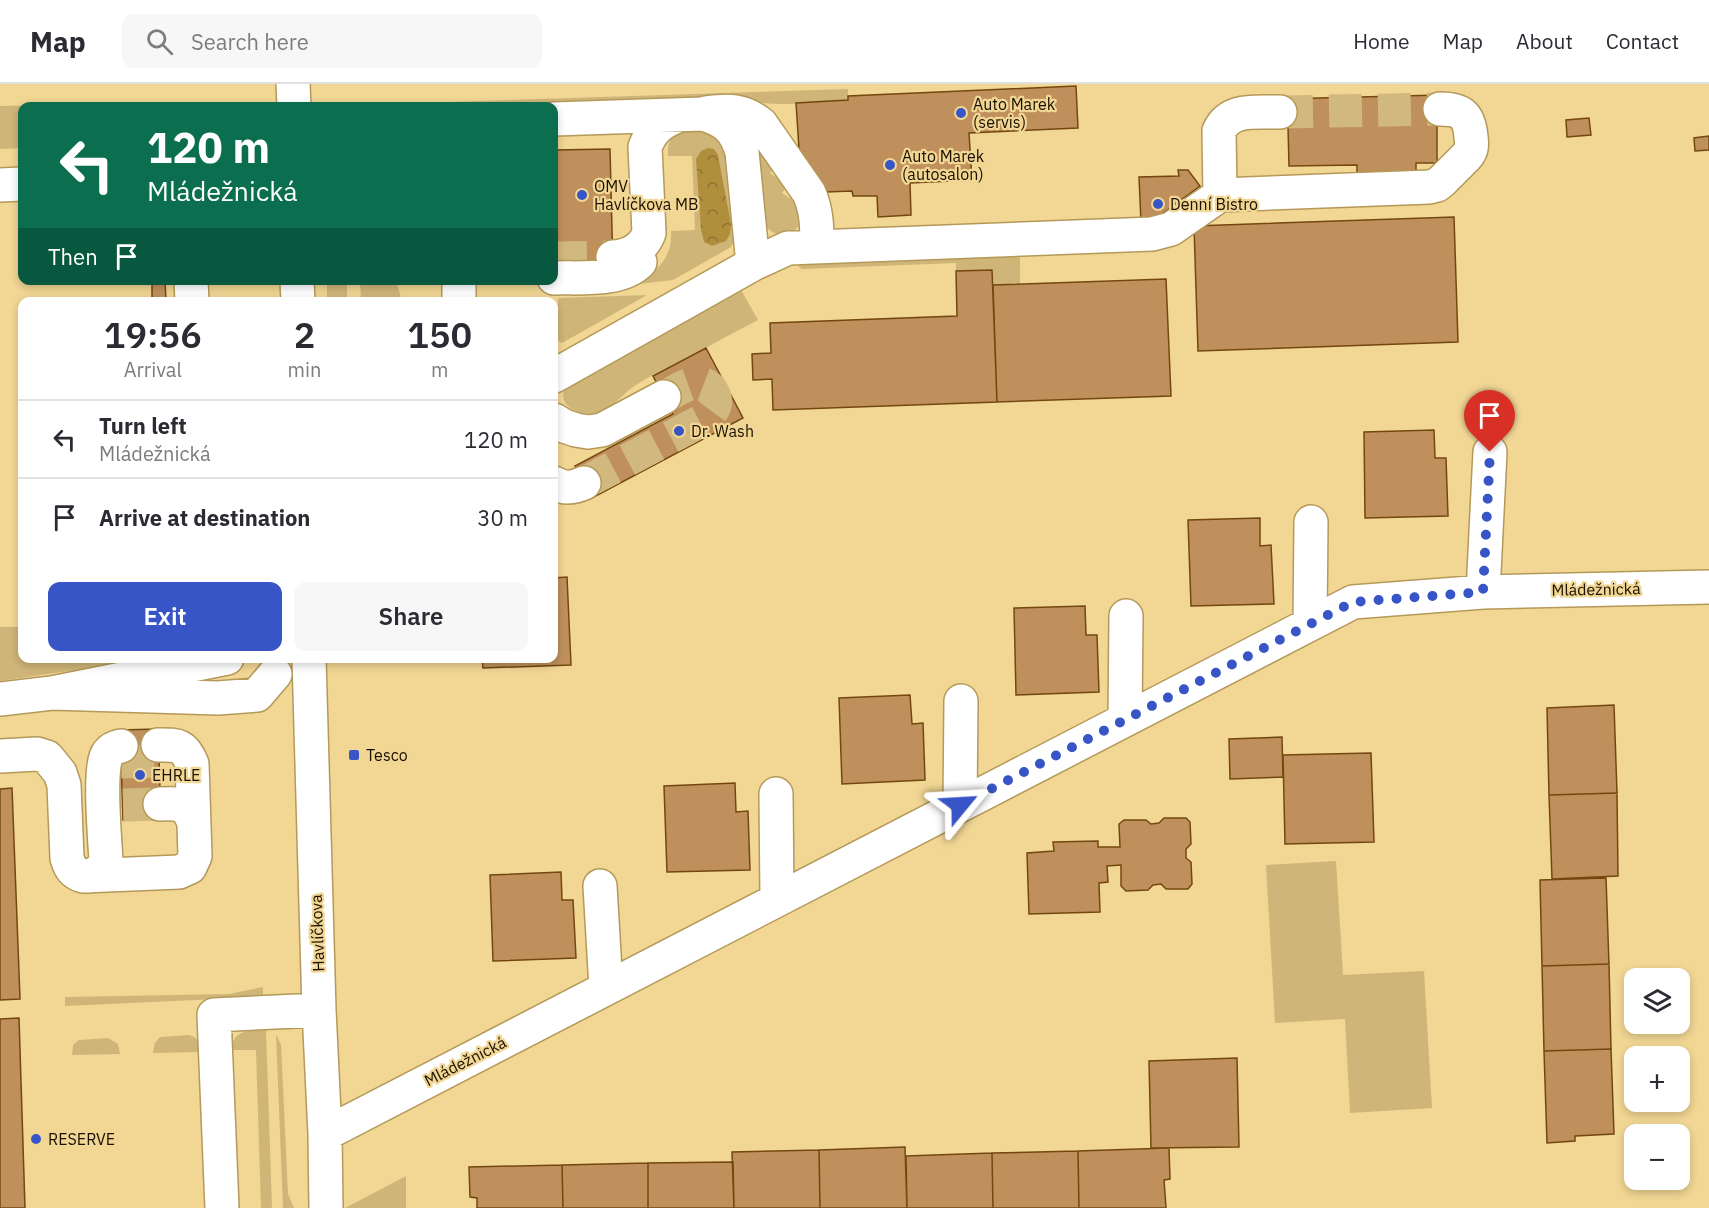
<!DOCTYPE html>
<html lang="en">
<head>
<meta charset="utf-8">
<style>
  :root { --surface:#fff; --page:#f7f7f7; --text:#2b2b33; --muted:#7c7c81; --line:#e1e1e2; --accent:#3755c6 }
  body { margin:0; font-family:"IBM Plex Sans",sans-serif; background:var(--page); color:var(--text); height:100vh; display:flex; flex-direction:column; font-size:22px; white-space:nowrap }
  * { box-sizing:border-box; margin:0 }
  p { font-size:20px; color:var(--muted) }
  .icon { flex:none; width:33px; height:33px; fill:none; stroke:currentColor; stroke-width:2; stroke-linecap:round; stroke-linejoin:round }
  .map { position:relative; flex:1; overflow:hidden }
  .drawer { position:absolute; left:18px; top:213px; width:540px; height:366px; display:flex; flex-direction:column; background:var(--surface); border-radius:12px; box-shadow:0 3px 9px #0003 }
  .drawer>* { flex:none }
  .top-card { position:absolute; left:18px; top:18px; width:540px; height:183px; border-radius:12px; box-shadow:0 3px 9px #0003; background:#0b6e4f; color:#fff; overflow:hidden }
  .fabs { position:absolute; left:1624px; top:884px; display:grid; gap:12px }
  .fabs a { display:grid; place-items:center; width:66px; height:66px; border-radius:12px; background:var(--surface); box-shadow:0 3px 9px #0003; font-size:30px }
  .pin { position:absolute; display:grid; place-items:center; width:51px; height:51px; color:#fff; margin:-62px -26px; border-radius:50% 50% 50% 0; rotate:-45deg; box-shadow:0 0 6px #0007 }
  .pin .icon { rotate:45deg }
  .me { position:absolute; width:66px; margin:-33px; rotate:63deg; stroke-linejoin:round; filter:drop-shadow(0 0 4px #0008) }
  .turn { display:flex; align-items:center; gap:21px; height:126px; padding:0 30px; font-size:27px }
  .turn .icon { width:78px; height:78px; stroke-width:2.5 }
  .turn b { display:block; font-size:42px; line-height:51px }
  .then { display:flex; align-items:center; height:57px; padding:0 30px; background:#0003; gap:12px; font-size:22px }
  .eta { display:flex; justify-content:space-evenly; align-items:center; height:102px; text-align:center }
  .eta b { font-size:36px; font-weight:600; line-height:42px }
  .primary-button { display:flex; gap:12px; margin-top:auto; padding:12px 30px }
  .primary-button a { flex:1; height:69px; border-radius:12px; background:var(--accent); color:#fff; font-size:24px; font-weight:600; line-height:69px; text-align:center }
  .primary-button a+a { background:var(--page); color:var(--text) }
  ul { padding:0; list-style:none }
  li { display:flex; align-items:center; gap:18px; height:78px; padding:0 30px; border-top:2px solid var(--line) }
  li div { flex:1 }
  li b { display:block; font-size:22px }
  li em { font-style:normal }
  header { display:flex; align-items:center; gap:36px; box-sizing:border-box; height:84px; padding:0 30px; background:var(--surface); border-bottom:2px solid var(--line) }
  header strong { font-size:28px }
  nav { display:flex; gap:33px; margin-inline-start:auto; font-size:21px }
  .search { width:420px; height:54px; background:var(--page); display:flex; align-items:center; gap:15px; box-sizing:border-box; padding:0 21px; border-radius:12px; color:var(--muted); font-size:22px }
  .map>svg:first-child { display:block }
  .grass { fill:#cfb578 }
  .forest { fill:url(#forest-crowns) }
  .building { fill:#bf905c; stroke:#734810; stroke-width:1.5 }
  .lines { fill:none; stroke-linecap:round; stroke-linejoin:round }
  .minor-tunnel { stroke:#d1b87e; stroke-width:33; stroke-dasharray:33 16; stroke-linecap:butt }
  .minor-casing { stroke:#b49959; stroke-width:36 }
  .minor { stroke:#fff; stroke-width:33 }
  .route { stroke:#3755c6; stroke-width:10; stroke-dasharray:0 18 }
  .poi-dot { fill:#3755c6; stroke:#f1d694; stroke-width:2 }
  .labels { text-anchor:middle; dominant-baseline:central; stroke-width:4.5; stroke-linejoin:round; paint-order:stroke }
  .poi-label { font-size:16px; fill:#1a1000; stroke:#f1d694; text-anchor:start }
  .street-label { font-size:16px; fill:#1a1000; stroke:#f1d694 }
</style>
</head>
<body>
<header>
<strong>Map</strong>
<div class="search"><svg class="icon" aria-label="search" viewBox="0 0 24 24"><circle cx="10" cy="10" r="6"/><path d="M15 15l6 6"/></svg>Search here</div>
<nav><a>Home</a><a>Map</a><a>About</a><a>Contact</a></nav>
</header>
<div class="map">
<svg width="1709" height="1124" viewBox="0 0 1709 1124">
  <defs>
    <pattern id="forest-crowns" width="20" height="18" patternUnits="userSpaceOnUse" patternTransform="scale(1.5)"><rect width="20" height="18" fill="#b08f3c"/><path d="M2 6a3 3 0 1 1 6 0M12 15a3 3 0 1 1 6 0" fill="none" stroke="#8e7330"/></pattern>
  </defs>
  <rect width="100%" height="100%" fill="#f1d694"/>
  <path class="grass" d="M848 5V16C812 19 774 24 739 15L528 22H390L416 19Z
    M160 19 156 22H22V64L0 65V22L162 19Z
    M747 41 759 54 764 74 775 82 770 89 787 101 782 109 800 121 802 139C788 155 775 155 761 137Z
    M704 45 726 59 735 154 731 163 673 196 630 201C647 195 666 181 670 162 671 158 671 152 671 147L695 146 692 72H668C667 45 682 47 704 45Z
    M1014 168 1020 174V200L993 201 992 186 956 187V179L802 185 799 183V179Z
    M327 197H347V217H327Z
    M360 197H396L402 217H361Z
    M740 204 758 236C729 251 701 266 673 282 661 288 647 293 636 301 623 309 615 322 600 328 584 334 556 324 565 304Z
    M647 211 562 259 558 257V214Z
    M0 543H22V574L150 575 0 597Z
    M1336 777 1343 891 1424 887 1432 1024 1350 1029 1345 935 1275 939 1266 781Z
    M263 903V913L65 922V913L229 910Z
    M266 946 272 1124H261L256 966H231C234 945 248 947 266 946Z
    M276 950 281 961 288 1110 294 1124H283Z
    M189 951C199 954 199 959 201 968L153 969 155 959 160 953Z
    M108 954 118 960 120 970 72 971 73 961 79 956Z
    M406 1092V1124H345Z"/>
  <path class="forest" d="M708 64 714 65 718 71 731 140 730 150 726 157 712 162 704 158 701 146 696 75 701 67Z"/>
  <path class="building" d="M1076 2 1078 44 969 49 972 96 910 99 911 131 878 133 877 112H853L852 107 826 108 799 65 796 19 848 16V12Z
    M1440 11 1437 39V79H1416V91L1357 92V81L1289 82 1288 42 1280 43 1279 15Z
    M1589 34 1591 51 1567 53 1566 36Z
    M1709 52V66L1695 67 1694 54Z
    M610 65 613 186 555 187 554 66Z
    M1178 86H1188L1200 102 1151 138H1141L1139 93 1179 92Z
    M1454 133 1458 258 1198 267 1194 142Z
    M992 186 997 318 773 326 772 295 753 296 752 270 771 269 770 239 957 232 956 187Z
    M1166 195 1171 312 997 318 993 201Z
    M152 196H165L166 218H152Z
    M706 264 743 334 592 414 575 382 673 330 653 292Z
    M1434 346 1435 374H1446L1448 432 1365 434 1364 348Z
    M1260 434V462L1271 461 1274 520 1191 522 1188 436Z
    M567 493 571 581 483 584 482 574H554V494Z
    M1085 522 1086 551H1097L1099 608 1016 611 1014 524Z
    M910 611 912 640 923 639 925 696 842 700 839 614Z
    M1614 621 1617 709 1549 711 1547 624Z
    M158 645 161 735 123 736 120 646Z
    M1282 653 1283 693 1230 695 1229 655Z
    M1371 669 1374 758 1285 760 1283 671Z
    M735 699 736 728 748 727 750 786 667 788 664 702Z
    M12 704 20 915 0 916V705Z
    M1617 709 1618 792 1552 795 1549 711Z
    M1164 734H1186L1190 738 1191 760 1186 765V774L1191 778 1192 800 1188 805H1166L1161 800 1153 801 1148 806 1126 807 1121 802V781L1107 782 1108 798 1099 799 1100 828 1029 830 1027 769 1054 767 1053 758 1098 757V763H1120L1119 740 1124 736H1146L1151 740 1159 739Z
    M561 788 562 816H573L576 874 493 877 490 791Z
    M1606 794 1609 880 1542 882 1540 796Z
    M1609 880 1611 965 1544 967 1542 882Z
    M19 934 25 1124H0V935Z
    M1611 965 1614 1050 1575 1052V1057L1547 1059 1544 967Z
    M1237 974 1239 1063 1151 1064 1149 977Z
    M905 1063 907 1124H820L819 1066Z
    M1169 1064 1170 1095 1164 1096 1166 1124H1079L1078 1067Z
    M819 1066 820 1124H734L732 1068Z
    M1078 1067 1079 1124H993L992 1069Z
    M992 1069 993 1124H907L906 1072Z
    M733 1078 734 1124H648V1079Z
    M648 1079V1124H563L562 1081Z
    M562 1081 563 1124H477V1114L470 1113 469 1083Z"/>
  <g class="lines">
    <path class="minor-tunnel" d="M1280 28 1440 25
      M554 174 613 173
      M584 399 703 336C713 328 720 320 712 307 710 303 706 300 701 299 689 297 675 308 664 313
      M121 678 159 677
      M123 721 160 720"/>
    <g class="minor-casing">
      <path id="minor" d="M293 0 294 22
        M705 29C728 26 743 25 761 40L809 109C817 127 817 144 817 163
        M554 35 703 30C726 37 735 45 742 68L753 180
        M0 101 22 100
        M1220 111 1429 103 1437 101 1442 97 1467 72C1472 66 1472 61 1471 53 1469 31 1462 25 1440 25
        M613 173C629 172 643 165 649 149L645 63C652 45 662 37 681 31
        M554 194C580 193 620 198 640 178
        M191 196 192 218
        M297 196 298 218
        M459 196V218
        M554 292 753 180 788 164 1152 150 1171 145 1220 111 1219 47C1230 23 1257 29 1280 28
        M554 336 564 342 576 346 588 348 602 346 664 313
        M554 399C564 405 573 404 584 399
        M1483 508 1490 368
        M1310 540 1311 438
        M309 574 319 926 325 1050 326 1124
        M52 609 218 614 257 611 275 590
        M0 615 52 609 227 574
        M1125 635 1126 532
        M0 672 37 670 47 673 60 689 64 701 67 774C70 784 73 789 83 792L179 788 190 783 195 772 192 680C184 660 178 661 158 661
        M776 710 777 816
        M160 720C179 719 187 719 194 739
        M960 721 961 617
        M89 792 100 787 106 777C105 757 98 681 108 669 111 665 116 663 121 662
        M600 802 606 904
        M325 1050 1353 518 1483 508 1709 503
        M222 1124 214 931 319 926"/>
    </g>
    <use href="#minor" class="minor"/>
  </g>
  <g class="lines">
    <path class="route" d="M960 721 1353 518 1483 508 1490 368"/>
  </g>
  <g class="poi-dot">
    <circle cx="961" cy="29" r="6"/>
    <circle cx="890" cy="81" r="6"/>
    <circle cx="582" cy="111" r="6"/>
    <circle cx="1158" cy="120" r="6"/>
    <circle cx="679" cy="347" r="6"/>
    <rect x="348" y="665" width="12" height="12" rx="3"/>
    <circle cx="140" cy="691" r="6"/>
    <circle cx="36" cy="1055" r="6"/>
  </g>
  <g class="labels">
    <g class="poi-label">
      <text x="973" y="20">Auto Marek<tspan x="973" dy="18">(servis)</tspan></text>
      <text x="902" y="72">Auto Marek<tspan x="902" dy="18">(autosalon)</tspan></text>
      <text x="594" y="102">OMV<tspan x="594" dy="18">Havlíčkova MB</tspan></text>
      <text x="1170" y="120">Denní Bistro</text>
      <text x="691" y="347">Dr. Wash</text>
      <text x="366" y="671">Tesco</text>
      <text x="152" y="691">EHRLE</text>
      <text x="48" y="1055">RESERVE</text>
    </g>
    <g class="street-label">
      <text transform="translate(1596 505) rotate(-1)">Mládežnická</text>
      <text transform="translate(317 849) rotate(-92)">Havlíčkova</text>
      <text transform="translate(465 977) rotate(-27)">Mládežnická</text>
    </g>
  </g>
</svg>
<div class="fabs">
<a><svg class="icon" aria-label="layers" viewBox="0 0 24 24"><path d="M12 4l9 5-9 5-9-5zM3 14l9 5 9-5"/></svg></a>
<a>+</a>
<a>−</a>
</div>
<div class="pin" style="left:1490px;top:368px;background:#d93025"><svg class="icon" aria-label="arrive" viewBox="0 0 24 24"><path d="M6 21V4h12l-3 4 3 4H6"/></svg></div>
<svg class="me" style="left:960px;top:721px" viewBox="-20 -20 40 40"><path d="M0-17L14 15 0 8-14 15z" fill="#3755c6" stroke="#fff" stroke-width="4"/></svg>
<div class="top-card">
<div class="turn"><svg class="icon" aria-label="left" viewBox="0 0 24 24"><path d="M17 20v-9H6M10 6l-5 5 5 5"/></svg><div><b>120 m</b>Mládežnická</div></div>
<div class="then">Then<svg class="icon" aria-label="arrive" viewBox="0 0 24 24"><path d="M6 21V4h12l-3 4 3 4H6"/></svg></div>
</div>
<section class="drawer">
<div class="eta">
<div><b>19:56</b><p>Arrival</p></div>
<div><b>2</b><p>min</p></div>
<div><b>150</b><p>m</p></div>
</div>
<ul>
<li><svg class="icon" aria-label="left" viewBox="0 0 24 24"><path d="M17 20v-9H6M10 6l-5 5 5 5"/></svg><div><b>Turn left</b><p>Mládežnická</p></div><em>120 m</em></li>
<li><svg class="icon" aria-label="arrive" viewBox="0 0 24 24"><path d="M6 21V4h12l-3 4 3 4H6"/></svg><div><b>Arrive at destination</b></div><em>30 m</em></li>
</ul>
<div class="primary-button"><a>Exit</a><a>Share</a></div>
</section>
</div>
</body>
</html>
